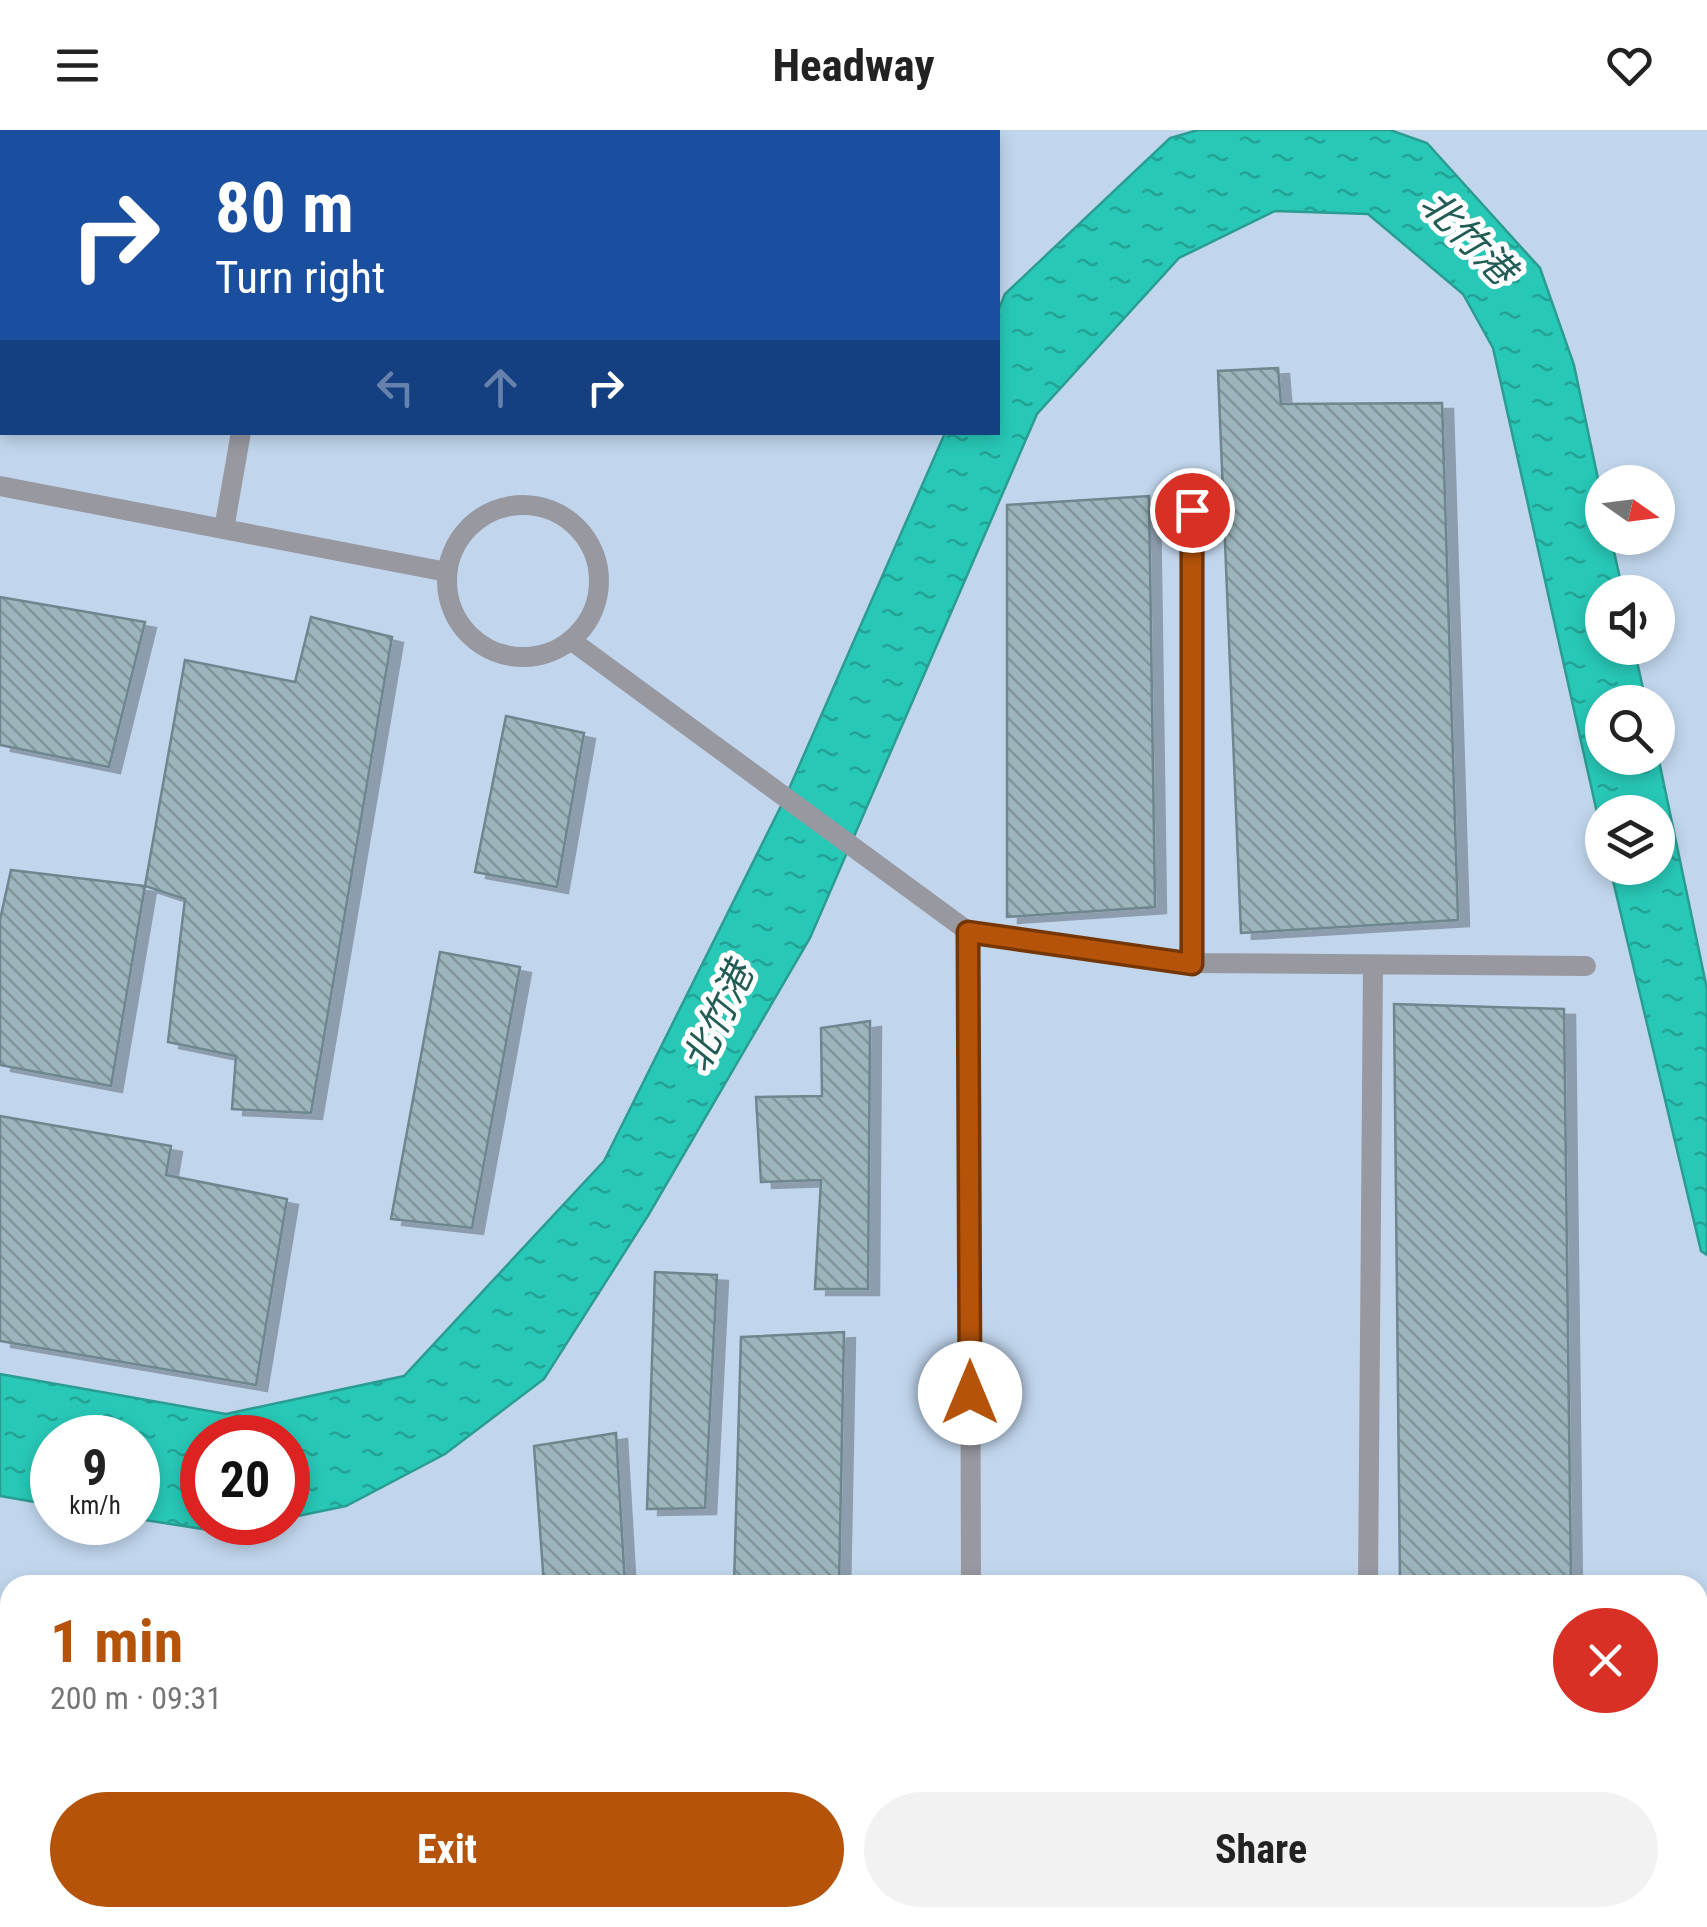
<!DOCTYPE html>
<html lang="en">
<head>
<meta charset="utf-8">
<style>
  :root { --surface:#fff; --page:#f2f2f2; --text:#222; --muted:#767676; --accent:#b45309 }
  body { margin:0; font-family:"Roboto Condensed","Noto Sans SC",sans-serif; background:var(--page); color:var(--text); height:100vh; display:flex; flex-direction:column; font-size:38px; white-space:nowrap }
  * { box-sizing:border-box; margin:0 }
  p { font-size:32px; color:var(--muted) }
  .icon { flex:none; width:55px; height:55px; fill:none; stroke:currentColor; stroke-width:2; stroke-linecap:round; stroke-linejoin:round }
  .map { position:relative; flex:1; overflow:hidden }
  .side { position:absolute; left:0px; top:1445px; width:1708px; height:352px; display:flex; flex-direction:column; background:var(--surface); border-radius:30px 30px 0 0; box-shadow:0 5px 15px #0003 }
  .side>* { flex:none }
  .guide { position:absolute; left:0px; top:0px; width:1000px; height:305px; box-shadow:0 5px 15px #0003; background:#1a4fa0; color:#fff; overflow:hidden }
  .needle { width:65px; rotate:104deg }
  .fabs { position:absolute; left:1585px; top:335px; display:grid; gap:20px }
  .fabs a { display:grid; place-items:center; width:90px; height:90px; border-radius:50%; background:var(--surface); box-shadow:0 5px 15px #0003; font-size:50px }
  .speed { position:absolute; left:30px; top:1285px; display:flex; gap:20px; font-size:50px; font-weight:700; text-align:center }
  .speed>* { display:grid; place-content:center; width:130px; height:130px; border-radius:50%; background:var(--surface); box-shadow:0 5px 15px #0003; line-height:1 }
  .speed small { font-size:25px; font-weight:400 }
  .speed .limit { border:15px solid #d22; background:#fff; color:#111 }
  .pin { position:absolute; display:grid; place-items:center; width:85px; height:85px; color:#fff; margin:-42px; border:5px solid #fff; border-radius:50%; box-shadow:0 2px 10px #0007 }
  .me { position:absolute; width:110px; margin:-55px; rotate:0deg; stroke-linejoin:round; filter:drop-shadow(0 0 8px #0008) }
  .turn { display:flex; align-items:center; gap:35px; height:210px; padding:0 50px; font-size:45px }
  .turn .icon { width:130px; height:130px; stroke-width:2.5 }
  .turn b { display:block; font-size:70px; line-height:85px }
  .lanes { display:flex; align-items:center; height:95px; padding:0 50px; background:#0003; justify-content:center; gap:50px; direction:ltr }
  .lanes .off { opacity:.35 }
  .round { display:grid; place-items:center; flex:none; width:105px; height:105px; border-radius:52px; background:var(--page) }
  .summary { display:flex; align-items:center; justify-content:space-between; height:170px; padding:0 50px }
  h1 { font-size:60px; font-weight:700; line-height:75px; color:var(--accent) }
  .cta { display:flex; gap:20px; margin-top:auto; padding:20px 50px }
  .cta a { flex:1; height:115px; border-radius:60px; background:var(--accent); color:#fff; font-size:40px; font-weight:700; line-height:115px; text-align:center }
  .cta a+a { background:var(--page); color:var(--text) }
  header { display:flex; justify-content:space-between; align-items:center; height:130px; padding:0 50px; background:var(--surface); font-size:45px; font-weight:700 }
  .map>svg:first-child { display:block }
  .built { fill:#c1d6ed; fill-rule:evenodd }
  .water { fill:url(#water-ripples); stroke:#2a9c92; stroke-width:2.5 }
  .building { fill:url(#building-back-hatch); stroke:#6e868d; stroke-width:2.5; filter:url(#shadow) }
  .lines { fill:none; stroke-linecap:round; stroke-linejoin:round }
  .lane { stroke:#9898a1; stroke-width:20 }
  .street { stroke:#9898a1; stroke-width:25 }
  .route-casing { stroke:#753606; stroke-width:25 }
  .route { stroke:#b45309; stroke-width:18 }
  .labels { text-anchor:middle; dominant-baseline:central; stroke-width:10; stroke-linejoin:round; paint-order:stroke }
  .water-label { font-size:38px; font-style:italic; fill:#215c55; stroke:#fff }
</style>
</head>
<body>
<header><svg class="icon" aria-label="menu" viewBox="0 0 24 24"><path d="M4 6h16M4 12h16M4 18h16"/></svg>Headway<svg class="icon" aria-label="heart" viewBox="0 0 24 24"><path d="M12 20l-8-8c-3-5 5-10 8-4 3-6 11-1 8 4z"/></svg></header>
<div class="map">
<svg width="1707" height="1797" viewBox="0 0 1707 1797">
  <defs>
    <pattern id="water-ripples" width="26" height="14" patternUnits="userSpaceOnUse" patternTransform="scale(2.5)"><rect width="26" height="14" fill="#28c8b7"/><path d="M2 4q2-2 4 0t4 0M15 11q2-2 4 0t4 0" fill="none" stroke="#23a396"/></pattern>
    <pattern id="building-back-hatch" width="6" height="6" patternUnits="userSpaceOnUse" patternTransform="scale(2.5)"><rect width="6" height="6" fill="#9cb5bc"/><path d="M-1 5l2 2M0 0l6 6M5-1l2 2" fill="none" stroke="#80949a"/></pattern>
    <filter id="shadow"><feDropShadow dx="11" dy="6" stdDeviation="0" flood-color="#0004"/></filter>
  </defs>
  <rect width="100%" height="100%" fill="#d3e2f3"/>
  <path class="built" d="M0 0H1707V1797H0ZM2 2H998V302H2ZM1602 352H1658V408H1602ZM1602 462H1658V518H1602ZM1602 572H1658V628H1602ZM1602 682H1658V738H1602ZM52 1308H138V1392H52ZM202 1308H288V1392H202ZM10 1455H1698V1788H10Z"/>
  <path class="water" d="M1198 0H1390L1427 13 1540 138 1574 235 1602 368V408H1611L1623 462H1602V518H1634L1646 572H1602V628L1658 626 1707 859V1125L1701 1121 1610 738H1658V682H1602V705L1493 218 1463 164 1368 84 1275 81 1179 128 1037 284 810 808 649 1084 544 1249 445 1324 346 1376 288 1388V1308H202V1392L267 1393 222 1402 138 1389V1308H52V1375L0 1366V1244L226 1284 404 1246 604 1031 785 668 945 303 998 302V181L1005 164 1170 8Z"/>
  <path class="building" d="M0 0H199L2 2V263Z
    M1278 238 1281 274 1442 273 1458 790 1241 803 1218 241Z
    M1149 366 1155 777 1007 787V375Z
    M0 467 145 492 109 637 0 615Z
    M311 487 392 507 311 983 232 979 236 926 168 912 185 769 145 756 185 530 295 552Z
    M506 586 584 603 557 757 475 742Z
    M11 740 145 756 111 956 0 935V790Z
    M440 822 520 837 472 1098 391 1089Z
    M1394 874 1564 879 1571 1455H1400Z
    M870 891 868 1159H815L821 1050 761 1052 756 967 822 966 821 898Z
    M0 986 171 1016 166 1045 287 1069 256 1255 0 1211Z
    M655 1142 717 1145 705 1378 647 1379Z
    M844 1202 839 1455H734L741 1207Z
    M616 1303 625 1455H544L534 1316Z"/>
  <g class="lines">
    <path class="lane" d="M295 2 296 0
      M0 356 447 442
      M447 451a76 76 0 1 1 152 0a76 76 0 1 1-152 0Z
      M224 399 241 302
      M572 511 969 802 1192 833 1586 836
      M969 802 971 1455
      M1368 1455 1373 835
      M0 1708H10
      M1698 1755H1707
      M540 1788 541 1797"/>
    <path class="street" d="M1192 833V380"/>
  </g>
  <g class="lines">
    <g class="route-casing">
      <path id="route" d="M970 1263 968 802 1192 834V380"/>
    </g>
    <use href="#route" class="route"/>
  </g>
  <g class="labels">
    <g class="water-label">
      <text transform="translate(1468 107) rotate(45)">北竹港</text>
      <text transform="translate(718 887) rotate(-65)">北竹港</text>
    </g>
  </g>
</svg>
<div class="fabs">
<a><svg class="needle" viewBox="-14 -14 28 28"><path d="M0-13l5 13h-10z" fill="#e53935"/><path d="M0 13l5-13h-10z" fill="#767676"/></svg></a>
<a><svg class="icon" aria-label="sound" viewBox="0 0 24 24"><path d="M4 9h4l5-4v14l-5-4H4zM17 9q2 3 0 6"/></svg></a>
<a><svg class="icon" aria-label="search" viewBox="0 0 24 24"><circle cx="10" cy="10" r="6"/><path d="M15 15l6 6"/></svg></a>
<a><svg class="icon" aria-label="layers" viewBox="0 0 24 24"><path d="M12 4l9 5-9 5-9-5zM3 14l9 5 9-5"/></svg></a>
</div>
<div class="speed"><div>9<small>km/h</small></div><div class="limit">20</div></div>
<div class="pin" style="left:1192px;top:380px;background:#d93025"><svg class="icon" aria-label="arrive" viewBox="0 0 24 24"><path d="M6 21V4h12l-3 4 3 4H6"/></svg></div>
<svg class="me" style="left:970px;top:1263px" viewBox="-20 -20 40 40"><circle r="19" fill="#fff"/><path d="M0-13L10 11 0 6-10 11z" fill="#b45309"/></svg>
<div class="guide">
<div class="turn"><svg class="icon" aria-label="right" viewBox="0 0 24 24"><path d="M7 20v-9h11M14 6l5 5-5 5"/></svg><div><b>80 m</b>Turn right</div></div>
<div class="lanes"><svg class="icon off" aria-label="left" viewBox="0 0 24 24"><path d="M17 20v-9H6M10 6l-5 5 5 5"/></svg><svg class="icon off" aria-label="ahead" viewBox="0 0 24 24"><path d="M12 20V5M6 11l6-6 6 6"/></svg><svg class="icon" aria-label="right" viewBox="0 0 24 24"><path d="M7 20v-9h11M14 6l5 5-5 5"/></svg></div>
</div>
<section class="side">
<div class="summary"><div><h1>1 min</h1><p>200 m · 09:31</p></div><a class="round" style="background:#d93025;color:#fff"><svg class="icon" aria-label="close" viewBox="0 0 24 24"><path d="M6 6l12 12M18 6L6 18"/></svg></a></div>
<div class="cta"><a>Exit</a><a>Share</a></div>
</section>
</div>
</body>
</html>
